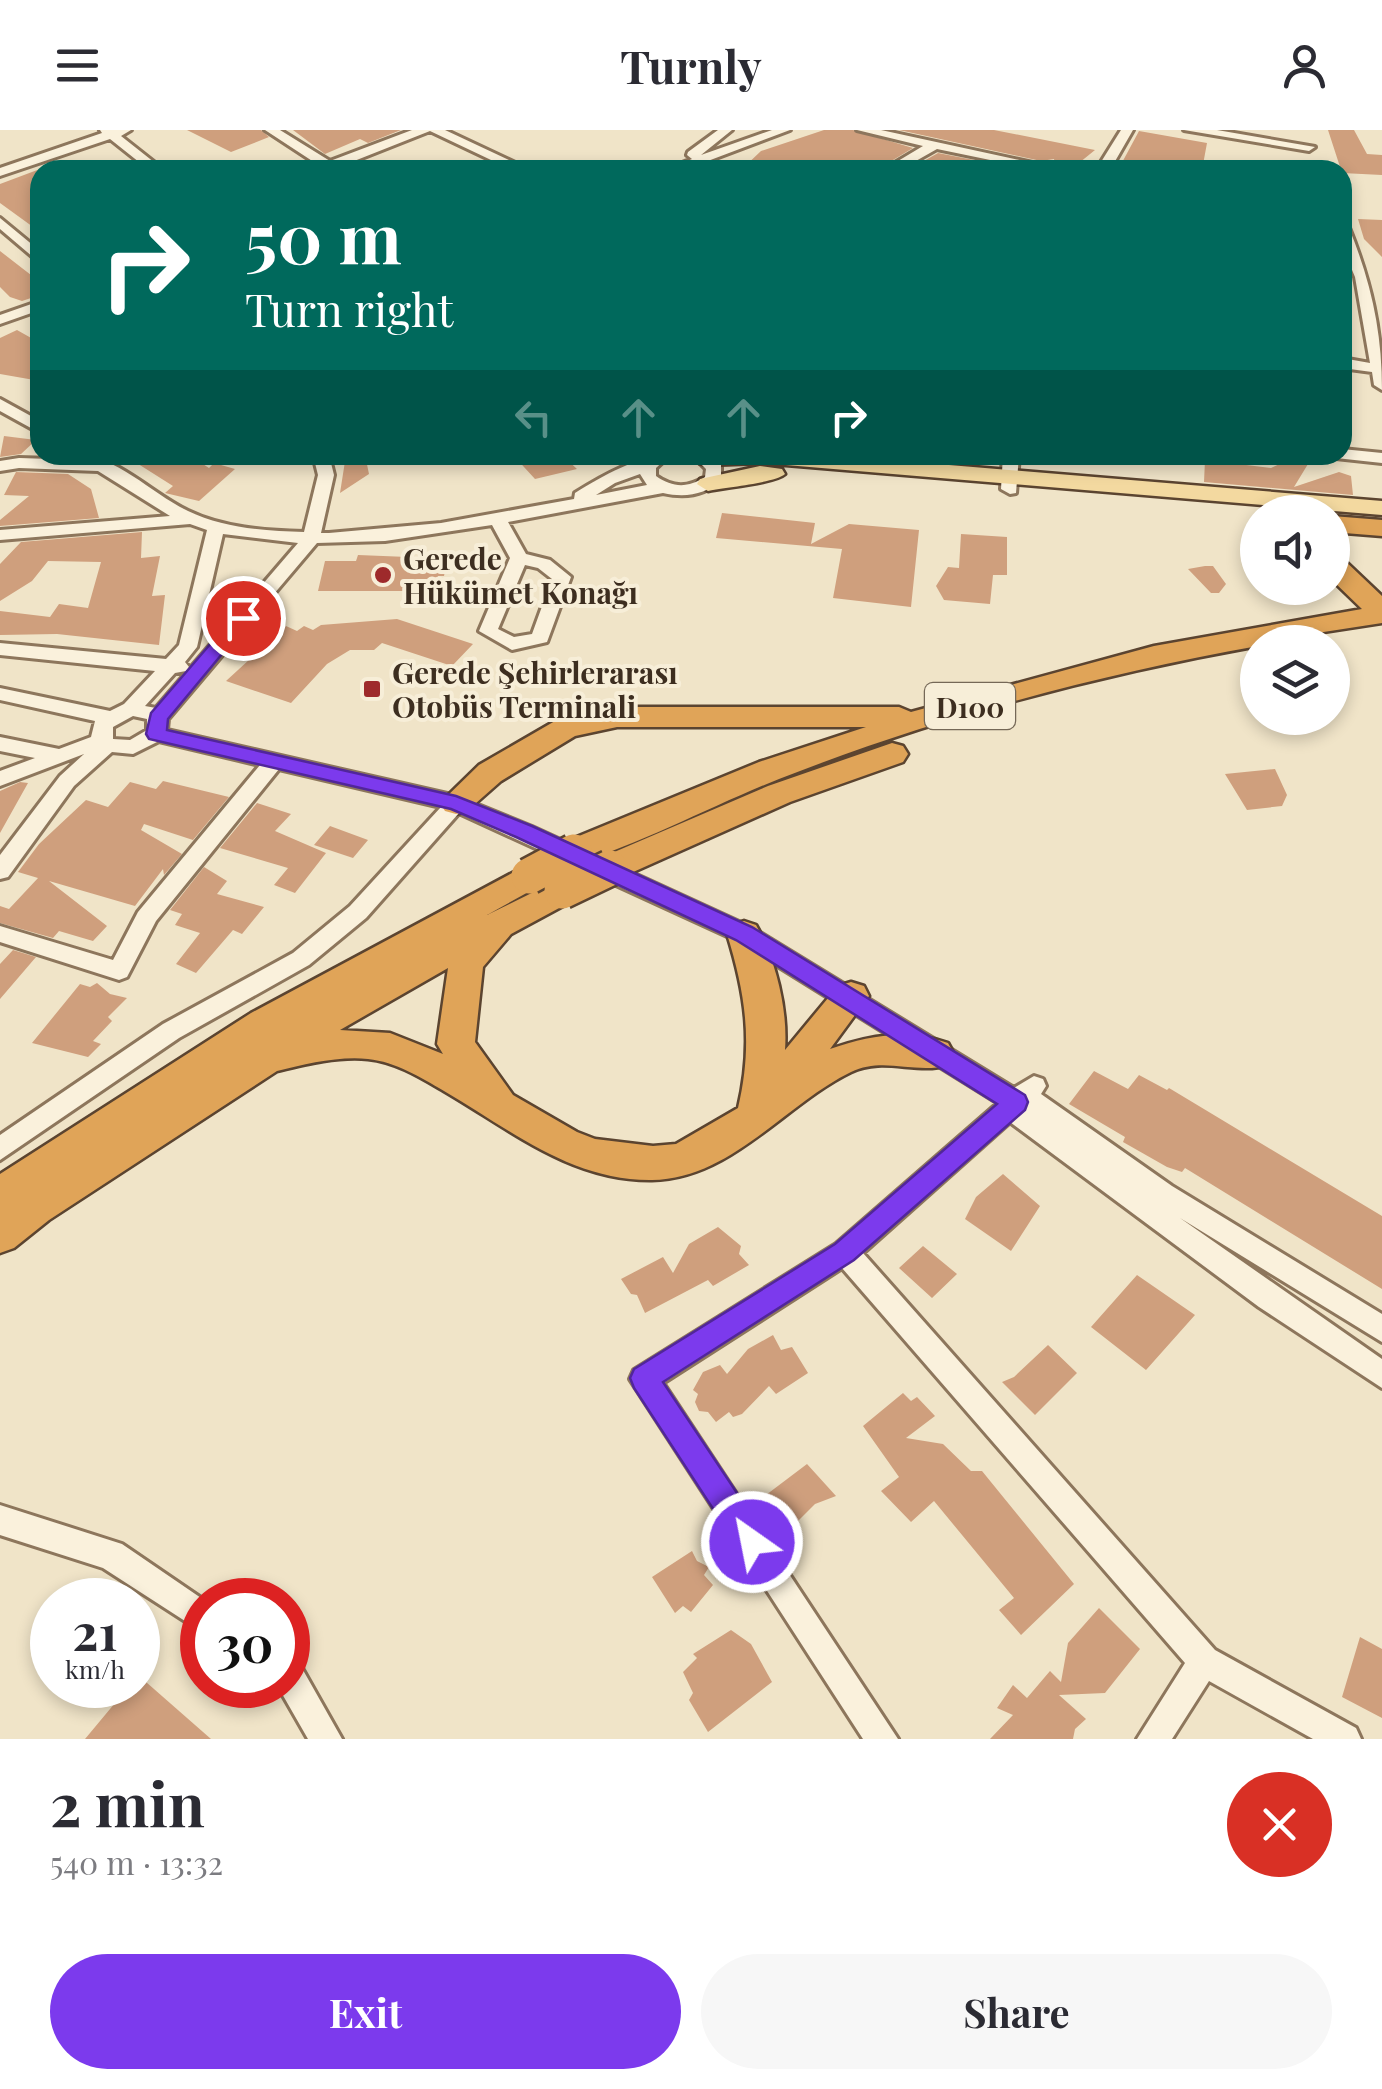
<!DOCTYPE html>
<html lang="en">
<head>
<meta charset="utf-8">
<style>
  :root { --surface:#fff; --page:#f7f7f7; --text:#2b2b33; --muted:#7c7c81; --accent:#7c3aed }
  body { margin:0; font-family:"Playfair Display",serif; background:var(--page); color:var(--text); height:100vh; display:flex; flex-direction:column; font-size:38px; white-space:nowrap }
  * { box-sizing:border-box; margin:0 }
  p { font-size:32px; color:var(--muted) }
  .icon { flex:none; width:55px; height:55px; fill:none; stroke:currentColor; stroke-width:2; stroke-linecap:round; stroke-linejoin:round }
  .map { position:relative; height:1609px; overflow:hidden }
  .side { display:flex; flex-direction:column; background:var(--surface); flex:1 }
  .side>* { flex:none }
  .banner { position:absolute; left:30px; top:30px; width:1322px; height:305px; border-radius:30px; box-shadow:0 5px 15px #0003; background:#00695c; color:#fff; overflow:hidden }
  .tools { position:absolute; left:1240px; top:365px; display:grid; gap:20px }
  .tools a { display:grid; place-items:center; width:110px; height:110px; border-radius:50%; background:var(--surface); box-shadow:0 5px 15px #0003; font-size:50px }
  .speed { position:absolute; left:30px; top:1448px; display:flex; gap:20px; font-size:50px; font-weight:700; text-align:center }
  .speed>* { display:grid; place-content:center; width:130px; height:130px; border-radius:50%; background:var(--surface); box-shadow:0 5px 15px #0003; line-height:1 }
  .speed small { font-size:25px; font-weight:400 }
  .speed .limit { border:15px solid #d22; background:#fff; color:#111 }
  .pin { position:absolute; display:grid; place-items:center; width:85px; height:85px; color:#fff; margin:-42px; border:5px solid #fff; border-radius:50%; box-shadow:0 2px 10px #0007 }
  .me { position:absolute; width:110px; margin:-55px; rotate:327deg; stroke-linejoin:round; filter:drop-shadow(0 0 8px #0008) }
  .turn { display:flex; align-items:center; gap:35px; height:210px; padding:0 50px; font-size:45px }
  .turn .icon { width:130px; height:130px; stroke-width:2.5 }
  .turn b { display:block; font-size:70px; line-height:85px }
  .lanes { display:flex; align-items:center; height:95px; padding:0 50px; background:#0003; justify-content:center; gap:50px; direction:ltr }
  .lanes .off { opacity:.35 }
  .round { display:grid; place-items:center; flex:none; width:105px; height:105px; border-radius:52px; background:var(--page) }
  .headline { display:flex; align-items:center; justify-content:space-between; height:170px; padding:0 50px }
  h1 { font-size:60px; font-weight:700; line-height:75px }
  .button { display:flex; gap:20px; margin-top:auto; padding:20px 50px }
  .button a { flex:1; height:115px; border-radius:60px; background:var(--accent); color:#fff; font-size:40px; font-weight:700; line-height:115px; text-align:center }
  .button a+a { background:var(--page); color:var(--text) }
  header { display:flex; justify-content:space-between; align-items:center; height:130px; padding:0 50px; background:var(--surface); font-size:45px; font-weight:700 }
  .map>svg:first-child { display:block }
  .building { fill:#cf9f7d }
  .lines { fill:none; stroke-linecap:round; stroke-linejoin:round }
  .minor-casing { stroke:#8d765c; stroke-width:6 }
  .major-casing { stroke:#5b4430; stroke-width:5 }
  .highway-casing { stroke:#5b4430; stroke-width:5 }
  .minor { fill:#faf1dc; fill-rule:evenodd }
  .major { fill:#f3d9a0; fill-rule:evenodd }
  .highway { fill:#e0a458; fill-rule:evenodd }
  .highway-bridge-casing { stroke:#5b4430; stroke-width:40; stroke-linecap:butt }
  .highway-bridge { stroke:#e0a458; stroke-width:35 }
  .route { fill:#7c3aed; stroke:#51269a; stroke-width:2.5 }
  .poi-dot { fill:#9e2a2b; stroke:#f7eed8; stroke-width:4 }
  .labels { text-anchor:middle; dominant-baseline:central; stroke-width:8; stroke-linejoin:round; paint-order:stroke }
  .shield { fill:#f7eed8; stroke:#756857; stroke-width:2.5 }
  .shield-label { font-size:28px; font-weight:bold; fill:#3d2e20 }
  .poi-label { font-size:30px; font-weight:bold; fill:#3d2e20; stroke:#f7eed8; text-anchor:start }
</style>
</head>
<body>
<header><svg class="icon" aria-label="menu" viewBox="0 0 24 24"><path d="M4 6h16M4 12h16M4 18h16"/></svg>Turnly<svg class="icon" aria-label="person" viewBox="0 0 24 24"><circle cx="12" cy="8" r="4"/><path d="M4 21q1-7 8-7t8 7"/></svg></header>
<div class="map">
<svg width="1382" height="1609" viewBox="0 0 1382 1609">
  <rect width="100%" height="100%" fill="#f0e4c8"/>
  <path class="building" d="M187 0H261L269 7 231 22Z
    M293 0H401L368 13 360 9 325 24Z
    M824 0H853L913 18 888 33 880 30 879 40H741L761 21Z
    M899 0H994L1095 20 1074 37H1066L1055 34 1054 29 1041 31Z
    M1328 0H1354L1367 24 1382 25V45L1342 43Z
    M1139 1 1207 13 1202 40H1118Z
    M938 23 984 32 973 40H908Z
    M40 39V102L0 73V54Z
    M1358 89 1382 90V127L1364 109Z
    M0 121 40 152V165L22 171 10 167 0 157Z
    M17 200 40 213V251L0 244V208Z
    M4 306 36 310 21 324 0 327Z
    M124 325H189L209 338 214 333 235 339 199 371 165 363 173 356Z
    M346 325H365L369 344 340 363Z
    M513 325H562L577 339 535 349Z
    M1205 330 1271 338 1286 331 1308 334 1294 357 1339 342 1351 346 1353 365 1204 352Z
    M16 342 68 344 91 359 99 388 0 396V390L29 366 4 365Z
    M722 383 815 393 811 414 849 394 919 400 911 477 833 468 842 419 716 408Z
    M142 402 141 428 160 426 152 466 165 465 159 515 57 504 0 505V481L50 487 59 474 88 478 101 432 48 431 32 451 0 471V434L21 412Z
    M961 404 1007 407V445H993L990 474 944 470 936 456 948 437 959 438Z
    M358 425 408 427 448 426 444 446H438L436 461H318L325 431H356Z
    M1205 436H1213L1226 454 1219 463H1211L1188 439Z
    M397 489 473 514 452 536 382 513 374 520H350L327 534 291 573 226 551 286 496 297 501 304 496 313 500 321 495Z
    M1275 639 1287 665 1282 676 1247 680 1225 644Z
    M163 651 229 667 193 710 144 694 141 700 182 724 164 745 163 739 135 776 49 751 107 796 93 811 59 801 53 808 0 793V776L9 779 38 748 18 742 39 714 86 670 108 677 130 652 156 659Z
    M20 652 28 653 0 703V661Z
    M257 673 291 684 275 701 326 723 295 763 274 755 288 738 220 718Z
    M330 696 368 710 353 728 314 715Z
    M204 737 227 751 217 764 264 777 242 804 233 800 196 843 176 834 200 803 175 795 182 784 170 780Z
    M13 820 36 827 0 869V834Z
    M97 853 110 864 127 868 108 887 112 891 93 911 101 914 88 927 32 913 80 854 90 857Z
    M1094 941 1128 959 1139 945 1167 960 1169 958 1382 1086V1159L1185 1038 1182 1042 1167 1037 1123 1012 1125 1007 1069 974Z
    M1003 1044 1040 1076 1011 1121 965 1089 976 1067Z
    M718 1097 741 1116 739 1124 749 1135 713 1156 708 1150 645 1183 637 1165 631 1164 621 1149 663 1127 673 1143 689 1114Z
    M923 1116 957 1144 932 1168 899 1138Z
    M1137 1145 1195 1185 1146 1240 1091 1197Z
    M773 1205 781 1220 792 1217 808 1243 776 1264 769 1256 742 1284 733 1287 729 1282 716 1292 708 1282 699 1281 695 1272 698 1264 693 1260 703 1242 720 1235 727 1244 748 1219Z
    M1048 1215 1077 1243 1035 1285 1002 1252 1014 1247Z
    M903 1263 911 1271 917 1267 935 1286 906 1308 943 1314 971 1341H982L1074 1454 1021 1505 999 1480 1014 1468 934 1371 911 1392 881 1361 899 1347 863 1296Z
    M807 1334 836 1366 815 1374 796 1393 789 1386 780 1394 762 1368Z
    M692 1421 697 1431 709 1437 704 1445 713 1455 691 1482 683 1476 675 1483 652 1447Z
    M1099 1478 1140 1519 1105 1563 1059 1565 1086 1589 1075 1599 1073 1609H990L1013 1585 997 1578 1013 1555 1027 1568 1050 1541 1061 1552 1068 1513Z
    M731 1500 751 1514 772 1552 708 1602 689 1570 693 1563 683 1542 697 1528 693 1524Z
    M1360 1507 1382 1519V1588L1342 1567Z
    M138 1546V1545L211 1609H85L130 1555H138Z"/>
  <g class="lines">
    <g class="minor-casing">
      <path id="minor" d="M100 0H131L121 6 164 40H149L110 9 0 46V38L102 3Z
        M265 0H280L330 31 412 0H445L530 40H512L430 1 339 37 342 40H326Z
        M718 0H732L701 25 772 0H790L684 40H665L692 29 687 25 688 22Z
        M857 0H881L1065 40H1039L937 19 900 40H883L923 16Z
        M1121 0H1133L1110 40H1096Z
        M1184 0H1217L1315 17 1309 21Z
        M0 88 40 121V133L0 99Z
        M1342 94 1349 98C1371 152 1382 201 1382 260L1374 255 1372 242 1342 238V228L1370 233 1355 147 1342 116Z
        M40 171V180L0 194V185Z
        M0 269 40 291V303L0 281Z
        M1342 319 1382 323V333L1336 328 1334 325H1342Z
        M77 325C116 325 152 364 188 381 223 398 265 401 304 402L318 345 313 325H329L334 345 321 403H329L441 393 574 369 575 363C602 346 639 325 670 325L656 338V346C673 358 688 358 705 347L706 339 692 325H710L721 334V349C706 365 685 368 663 363L508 392 526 424 550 430 571 447 547 512 512 520 479 501 510 428 492 395 385 411 317 413 168 589 167 600 456 666 532 697 752 798 1014 958 1034 946 1043 949 1046 956 1041 964 1172 1056 1382 1184V1212L1180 1088 1382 1229V1258L1259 1177 1010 992 863 1123 1215 1520 1356 1598 1361 1609H1313L1209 1551 1172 1609H1137L1185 1533 842 1138 663 1253 898 1609H863L630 1249 634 1240 836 1114 998 973 736 810 459 683 366 788 309 835 179 908 0 1030V1005L163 894 293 823 350 776 441 677 279 639 156 791 127 847 119 850 0 812V796L113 830 138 782 260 635 159 611 133 624 112 622 74 656 8 747 0 749V725L60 646 84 624 0 656V641L35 628 0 621V607L59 619 91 607 95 591 0 570V558L110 581 124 574 155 541 0 525V513L166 529 179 515 207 400 190 394 0 410V400L170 386 98 341 19 338 0 341V331L19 328 82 330ZM640 344 647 355 596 365 615 353ZM223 404 298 413 156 578 145 576 175 543 186 541 189 537 185 532 197 517ZM525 435 538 438 552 449 532 504 514 507 498 499ZM133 586 147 589V600L130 610 113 609V597Z
        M1003 325H1019L1016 363 1010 364 1001 359Z
        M0 1375 122 1414 204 1470 202 1502 103 1438 0 1405Z
        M288 1528 299 1533 342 1609H308L277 1555H288Z"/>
    </g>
    <g class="major-casing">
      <path id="major" d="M698 325H829L1382 371V385L761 333 707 335 699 333Z
        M760 336 782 339 785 344C775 353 726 357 708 361L697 354 700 349Z"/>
    </g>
    <g class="highway-casing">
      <path id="highway" d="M1332 386 1382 390V406L1332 402Z
        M1332 426 1342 428 1382 466V493L1258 512V516C1096 545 932 589 779 649 711 676 644 713 574 734L562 731 557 722 562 713 759 632 866 597H617L575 606 501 651 467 681 456 684 445 681 440 673 479 635 555 591 617 577H899L911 582 1154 516 1362 479 1332 450Z
        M892 613 903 616 908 624 903 632 790 672 622 747 610 750 598 747 593 738 598 729 768 656Z
        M529 734 541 737 546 746 541 755 487 785 562 748 574 752 579 761 574 770 511 804 483 837 475 912 513 965 577 1002 595 1009 653 1016 676 1014 738 978C753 915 746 865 727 804L732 795 744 791 756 795C776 830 788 880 785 920L838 856 851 852 864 856 869 866 830 919C871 905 906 899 948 913L954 924 948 935C916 945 884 926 851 942 785 974 731 1049 652 1050 571 1051 511 1000 444 961 420 947 396 932 368 929 338 926 306 934 277 941L49 1090 14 1118 0 1123V1044L251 883ZM448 838 437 914 443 924 390 903 340 900Z"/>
    </g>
    <use href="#minor" class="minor"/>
    <use href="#major" class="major"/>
    <use href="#highway" class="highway"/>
    <g class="highway-bridge-casing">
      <path id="highway-bridge" d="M529 746 574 722
        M562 761 610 738"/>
    </g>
    <use href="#highway-bridge" class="highway-bridge"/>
  </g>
  <path class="route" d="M243 482 252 488 168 589 167 600 456 666 532 696 752 797 1025 965 1028 972 1025 980 854 1130 663 1252 763 1402 767 1412 763 1423 752 1428 742 1423 634 1258 630 1248 634 1239 835 1114 997 974 736 810 516 707 451 679 149 609 146 604 151 583 236 484Z"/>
  <g class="poi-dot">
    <circle cx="383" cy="445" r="10"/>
    <rect x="362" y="549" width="20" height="20" rx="5"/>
  </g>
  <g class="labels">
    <rect class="shield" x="925" y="553" width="90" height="46" rx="8"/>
    <g class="shield-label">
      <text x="970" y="576">D100</text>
    </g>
    <g class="poi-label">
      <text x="403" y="428">Gerede<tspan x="403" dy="34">Hükümet Konağı</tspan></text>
      <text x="392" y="542">Gerede Şehirlerarası<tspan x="392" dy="34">Otobüs Terminali</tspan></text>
    </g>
  </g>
</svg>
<div class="tools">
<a><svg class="icon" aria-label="sound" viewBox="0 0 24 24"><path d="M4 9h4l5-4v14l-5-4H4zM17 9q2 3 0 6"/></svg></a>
<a><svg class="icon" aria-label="layers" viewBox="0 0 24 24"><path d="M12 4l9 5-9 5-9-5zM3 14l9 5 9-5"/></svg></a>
</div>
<div class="speed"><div>21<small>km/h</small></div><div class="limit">30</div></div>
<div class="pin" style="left:243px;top:488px;background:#d93025"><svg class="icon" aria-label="arrive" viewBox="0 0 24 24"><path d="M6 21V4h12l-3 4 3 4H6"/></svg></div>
<svg class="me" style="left:752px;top:1412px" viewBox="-20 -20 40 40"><circle r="17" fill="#7c3aed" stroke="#fff" stroke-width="3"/><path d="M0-11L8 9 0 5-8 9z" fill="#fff"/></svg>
<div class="banner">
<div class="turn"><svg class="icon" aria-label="right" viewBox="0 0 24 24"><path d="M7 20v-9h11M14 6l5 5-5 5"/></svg><div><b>50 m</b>Turn right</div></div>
<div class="lanes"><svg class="icon off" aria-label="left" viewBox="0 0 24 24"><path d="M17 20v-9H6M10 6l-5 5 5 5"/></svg><svg class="icon off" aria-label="ahead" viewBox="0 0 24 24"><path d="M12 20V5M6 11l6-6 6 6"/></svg><svg class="icon off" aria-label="ahead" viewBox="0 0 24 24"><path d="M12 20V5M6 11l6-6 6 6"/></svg><svg class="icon" aria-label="right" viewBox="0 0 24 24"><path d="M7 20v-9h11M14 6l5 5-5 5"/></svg></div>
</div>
</div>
<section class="side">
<div class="headline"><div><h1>2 min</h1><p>540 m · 13:32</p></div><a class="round" style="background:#d93025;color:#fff"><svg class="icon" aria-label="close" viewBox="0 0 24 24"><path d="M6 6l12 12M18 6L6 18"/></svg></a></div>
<div class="button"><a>Exit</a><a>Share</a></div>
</section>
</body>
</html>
